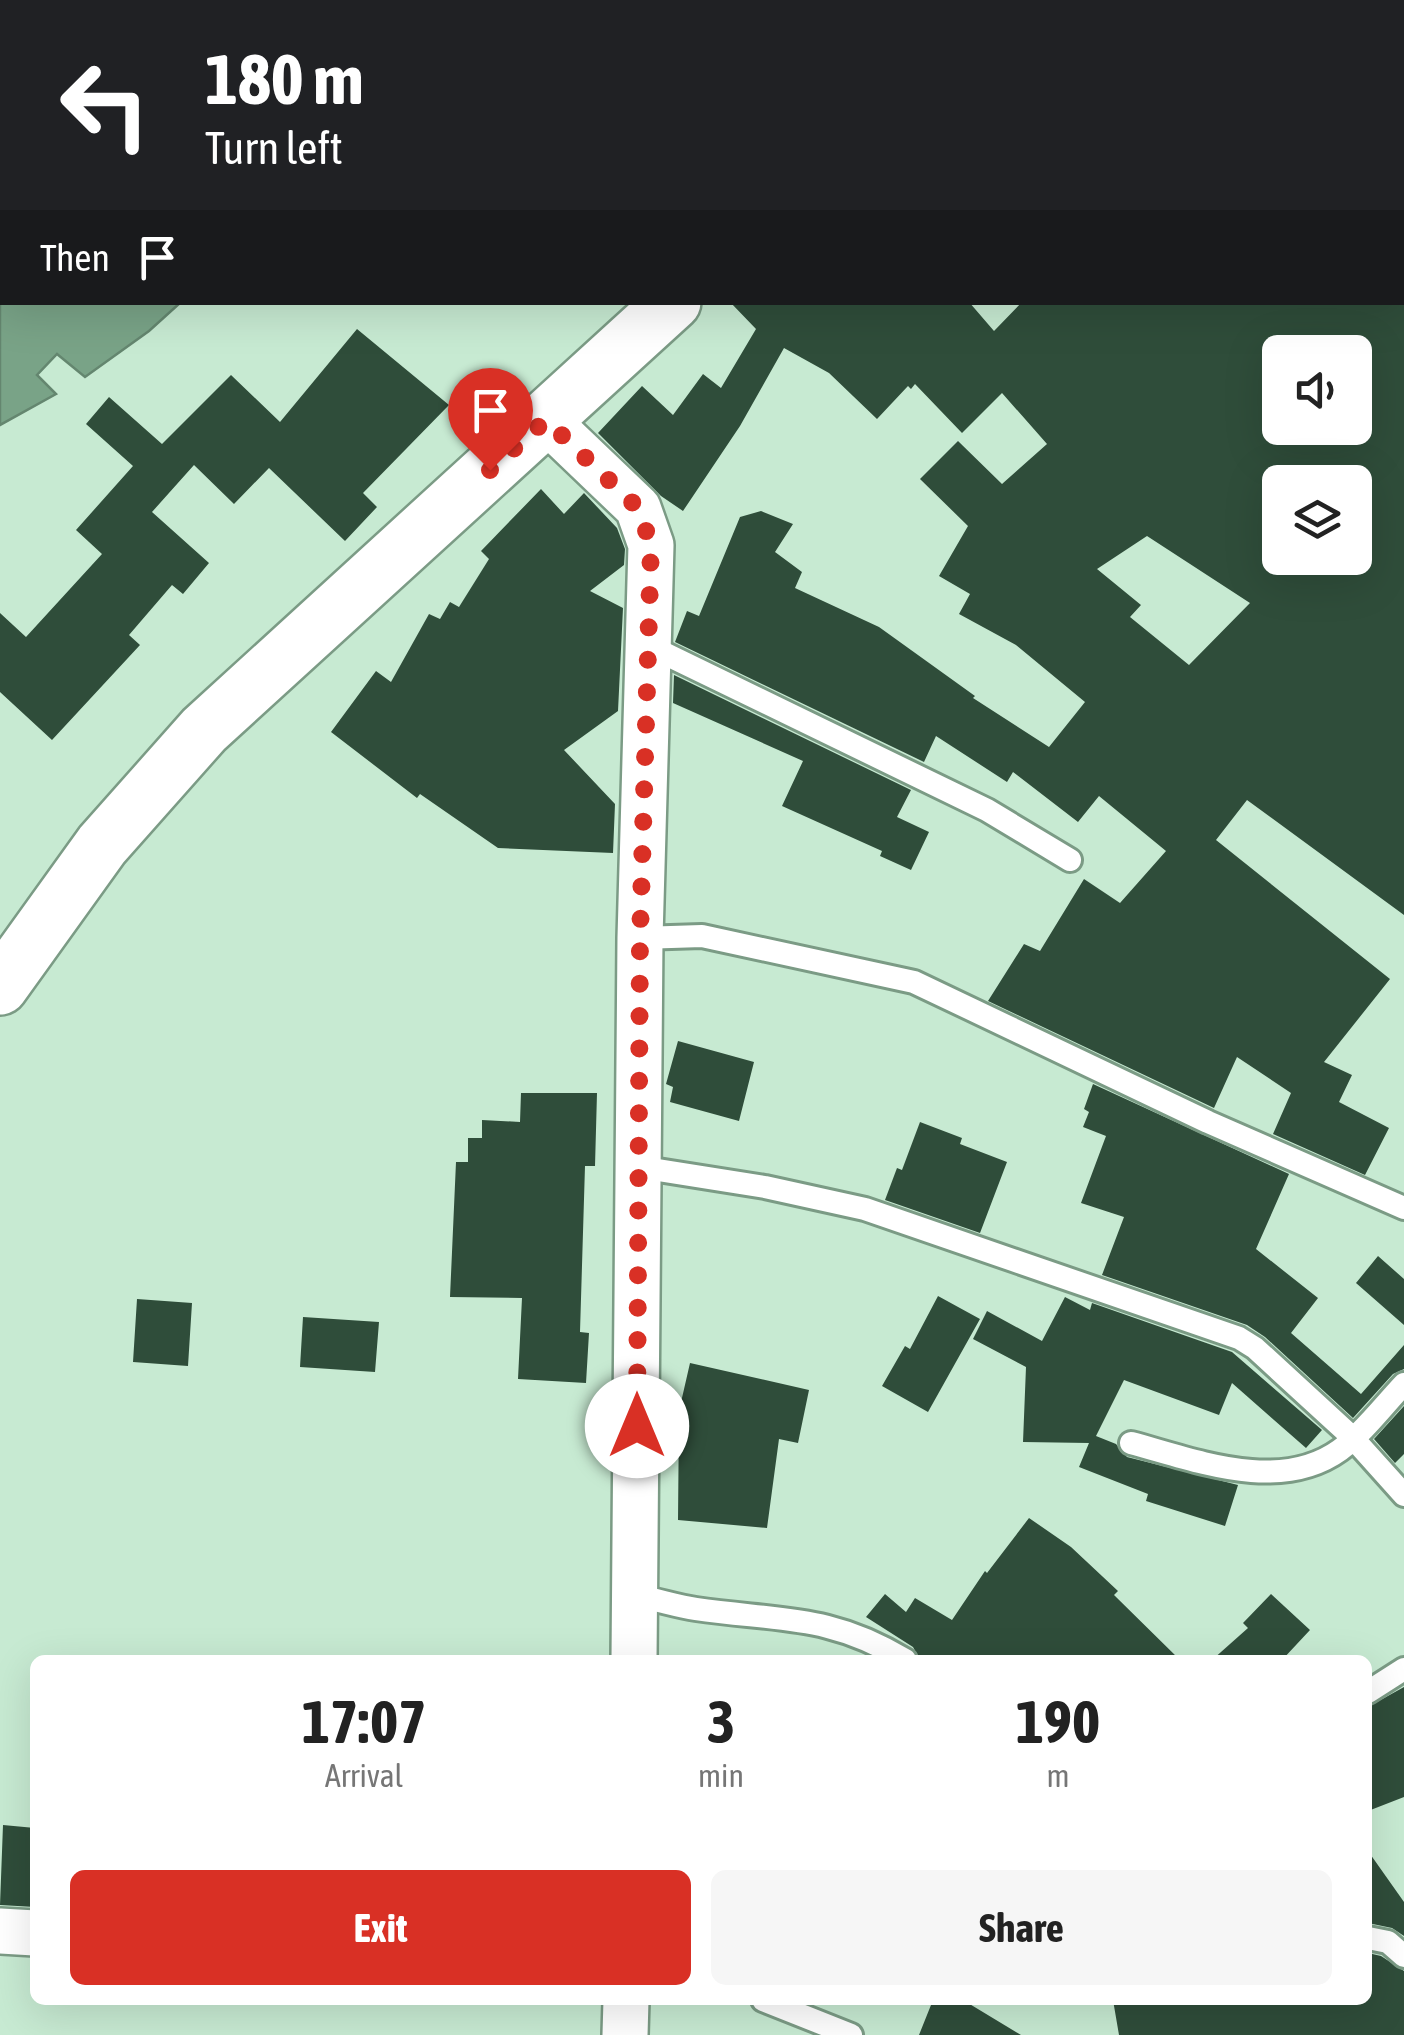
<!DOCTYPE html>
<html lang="en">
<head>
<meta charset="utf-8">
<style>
  :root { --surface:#fff; --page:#f6f6f6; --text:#222; --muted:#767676; --accent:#d93025 }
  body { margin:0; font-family:"Asap Condensed",sans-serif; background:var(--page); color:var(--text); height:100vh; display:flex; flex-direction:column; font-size:38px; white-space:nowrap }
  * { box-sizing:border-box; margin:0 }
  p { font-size:32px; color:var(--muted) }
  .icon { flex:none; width:55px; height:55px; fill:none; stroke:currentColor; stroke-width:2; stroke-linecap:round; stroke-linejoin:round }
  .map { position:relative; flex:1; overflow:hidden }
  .sheet { position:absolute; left:30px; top:1655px; width:1342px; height:350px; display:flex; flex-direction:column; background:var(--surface); border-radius:15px; box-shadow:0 10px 40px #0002 }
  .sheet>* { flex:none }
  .guide { position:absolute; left:0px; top:0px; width:1405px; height:305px; box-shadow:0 10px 40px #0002; background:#202124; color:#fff; overflow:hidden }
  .buttons { position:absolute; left:1262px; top:335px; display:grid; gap:20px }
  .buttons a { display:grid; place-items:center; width:110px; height:110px; border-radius:15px; background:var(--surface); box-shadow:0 10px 40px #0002; font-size:50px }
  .pin { position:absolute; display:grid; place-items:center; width:85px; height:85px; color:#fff; margin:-102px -42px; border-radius:50% 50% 50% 0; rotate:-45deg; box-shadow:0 0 10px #0007 }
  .pin .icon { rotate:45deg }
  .me { position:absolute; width:110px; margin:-55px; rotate:0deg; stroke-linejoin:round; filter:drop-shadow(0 0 8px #0008) }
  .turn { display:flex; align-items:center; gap:35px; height:210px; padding:0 40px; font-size:45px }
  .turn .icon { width:130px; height:130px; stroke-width:2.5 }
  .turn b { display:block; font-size:70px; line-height:85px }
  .then { display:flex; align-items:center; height:95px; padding:0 40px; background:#0003; gap:20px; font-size:38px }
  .eta { display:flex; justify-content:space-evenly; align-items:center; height:170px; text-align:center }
  .eta b { font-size:60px; font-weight:700; line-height:70px }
  .primary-button { display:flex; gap:20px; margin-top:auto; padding:20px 40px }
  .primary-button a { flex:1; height:115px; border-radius:15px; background:var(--accent); color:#fff; font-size:40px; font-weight:700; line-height:115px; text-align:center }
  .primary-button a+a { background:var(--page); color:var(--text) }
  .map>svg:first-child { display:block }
  .water { fill:#79a387; stroke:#64866f; stroke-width:2.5 }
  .building { fill:#2f4d3a; fill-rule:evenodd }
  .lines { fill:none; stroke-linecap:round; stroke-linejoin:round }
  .service-casing { stroke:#7b9b85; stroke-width:28 }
  .minor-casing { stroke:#7b9b85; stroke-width:50 }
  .tertiary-casing { stroke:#7b9b85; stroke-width:60 }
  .service { stroke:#fff; stroke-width:22 }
  .minor { stroke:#fff; stroke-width:45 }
  .tertiary { stroke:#fff; stroke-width:55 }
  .route { stroke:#d93025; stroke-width:18; stroke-dasharray:0 32.4 }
</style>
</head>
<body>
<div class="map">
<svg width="1404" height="2035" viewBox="0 0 1404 2035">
  <rect width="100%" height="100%" fill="#c7ead2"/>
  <path class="water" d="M0 0H431L2 2V302L180 303 149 331 85 377 57 354 37 375 56 394 0 425Z"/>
  <path class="building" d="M730 302H969L994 331 1022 302H1404V915L1247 800 1216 840 1390 979 1324 1062 1352 1075 1339 1102 1389 1128 1365 1175 1273 1134 1291 1093 1237 1057 1214 1108 988 1001 1024 944 1040 951 1084 879 1120 903 1166 851 1099 796 1078 822 1013 772 1007 782 936 736 924 762 675 642 687 611 699 616 740 517 761 511 793 524 775 552 802 572 795 588 879 627 975 696 973 698 1049 747 1085 702 1016 645 959 614 970 594 939 576 968 526 920 479 958 441 1002 484 1047 444 1002 393 962 433 915 384 911 389 908 386 877 419 829 373 784 348 740 426 683 511 661 496 598 433 642 386 673 415 703 374 721 388 756 329ZM1280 352H1355V428H1280ZM1280 482H1355V558H1280ZM1147 536 1250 603 1189 665 1130 617 1141 605 1097 569Z
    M357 329 449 405 363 493 377 507 345 541 269 468 234 504 194 465 152 512 209 563 183 594 172 585 129 635 140 645 52 740 0 692V613L26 637 102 554 76 530 133 466 86 424 109 397 162 444 231 375 280 422Z
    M541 489 564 514 584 493 617 528 625 549 624 565 590 591 623 608 618 711 564 750 615 804 613 853 498 848 420 794 417 798 331 732 376 671 391 682 429 614 440 619 450 602 459 607 489 559 481 551Z
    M674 675 911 790 897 817 929 832 911 870 880 856 882 851 782 806 803 761 673 703Z
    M678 1041 754 1062 739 1121 670 1102 673 1087 666 1084Z
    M1093 1084 1289 1174 1256 1249 1318 1298 1291 1333 1361 1394 1404 1345V1369L1393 1374 1353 1418 1265 1337 1247 1325 1102 1275 1124 1217 1081 1203 1106 1136 1083 1127 1089 1112 1084 1109Z
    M521 1093H597L595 1166H585L580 1332 589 1333 586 1383 518 1379 522 1298 450 1297 456 1162H468V1138H482V1120L520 1122Z
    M920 1122 962 1138 960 1144 1007 1162 980 1233 885 1200 897 1168 902 1170Z
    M1378 1256 1404 1279V1325L1356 1283Z
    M938 1296 980 1319 928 1412 882 1386 905 1346 910 1349Z
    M1065 1297 1090 1310 1092 1303 1232 1352 1322 1430 1306 1448 1232 1383 1219 1415 1124 1380 1096 1436 1116 1444 1127 1457 1238 1485 1225 1526 1146 1501 1148 1494 1079 1467 1089 1443 1023 1442 1026 1367 973 1339 987 1311 1042 1341Z
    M137 1299 192 1303 188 1366 133 1362Z
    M303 1317 379 1322 375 1372 300 1367Z
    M690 1363 809 1390 798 1443 779 1439 767 1528 678 1520 679 1411Z
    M1404 1406V1454L1395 1463 1374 1439Z
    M1029 1518 1071 1547 1118 1591 1114 1595 1180 1660H920L913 1647 866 1617 885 1594 906 1612 915 1598 952 1620 985 1571 987 1573Z
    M1271 1594 1310 1630 1282 1660H1212L1248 1628 1243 1623Z
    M1404 1687V1797L1368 1811V1707Z
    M3 1825 35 1828V1907L0 1905Z
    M1368 1851 1404 1902V1936L1392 1928 1368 1923Z
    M1368 1953 1381 1956 1404 1971V2035H1119L1113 2000H1368Z
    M933 2000H963L1021 2035H919Z"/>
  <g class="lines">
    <g class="service-casing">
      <path id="service" d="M1376 0 1378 2
        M1402 44 1404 46
        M647 645 987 810 1070 860
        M640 938 702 936 914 982 1208 1122 1404 1208
        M639 1167 765 1187 865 1209 1239 1338 1255 1348 1352 1437 1404 1495
        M1131 1443C1195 1460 1279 1494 1340 1450 1363 1433 1384 1405 1404 1384
        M635 1596C656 1599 675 1606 696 1609 778 1621 830 1614 905 1660
        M1368 1692 1404 1669
        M1368 1938 1388 1942 1404 1956
        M763 2000 851 2035"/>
    </g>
    <g class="minor-casing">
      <path id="minor" d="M546 420 638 508 651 545 640 938 634 1660
        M0 1931 35 1933
        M625 2035 626 2000"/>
    </g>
    <g class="tertiary-casing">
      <path id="tertiary" d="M993 2 996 0
        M0 987 102 845 204 730 673 302"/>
    </g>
    <use href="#service" class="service"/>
    <use href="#minor" class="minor"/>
    <use href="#tertiary" class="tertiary"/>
  </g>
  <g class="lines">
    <path class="route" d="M490 470 546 420 638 508 651 545 640 938 637 1426"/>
  </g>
</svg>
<div class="buttons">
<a><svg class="icon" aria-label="sound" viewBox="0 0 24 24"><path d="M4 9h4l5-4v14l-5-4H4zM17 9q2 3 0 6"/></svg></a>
<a><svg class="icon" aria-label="layers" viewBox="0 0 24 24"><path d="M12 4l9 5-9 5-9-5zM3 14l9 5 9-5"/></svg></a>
</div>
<div class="pin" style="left:490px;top:470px;background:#d93025"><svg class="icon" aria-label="arrive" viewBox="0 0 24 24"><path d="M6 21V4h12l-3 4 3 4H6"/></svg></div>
<svg class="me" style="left:637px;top:1426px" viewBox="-20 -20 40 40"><circle r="19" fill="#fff"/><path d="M0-13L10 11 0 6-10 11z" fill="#d93025"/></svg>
<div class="guide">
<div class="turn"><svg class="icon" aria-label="left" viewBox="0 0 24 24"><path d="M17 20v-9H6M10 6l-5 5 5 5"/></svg><div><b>180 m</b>Turn left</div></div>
<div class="then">Then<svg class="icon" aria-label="arrive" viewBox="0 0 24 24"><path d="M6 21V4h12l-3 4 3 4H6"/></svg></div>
</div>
<section class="sheet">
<div class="eta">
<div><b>17:07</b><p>Arrival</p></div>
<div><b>3</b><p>min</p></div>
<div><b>190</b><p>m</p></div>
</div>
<div class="primary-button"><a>Exit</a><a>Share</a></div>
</section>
</div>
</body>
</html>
